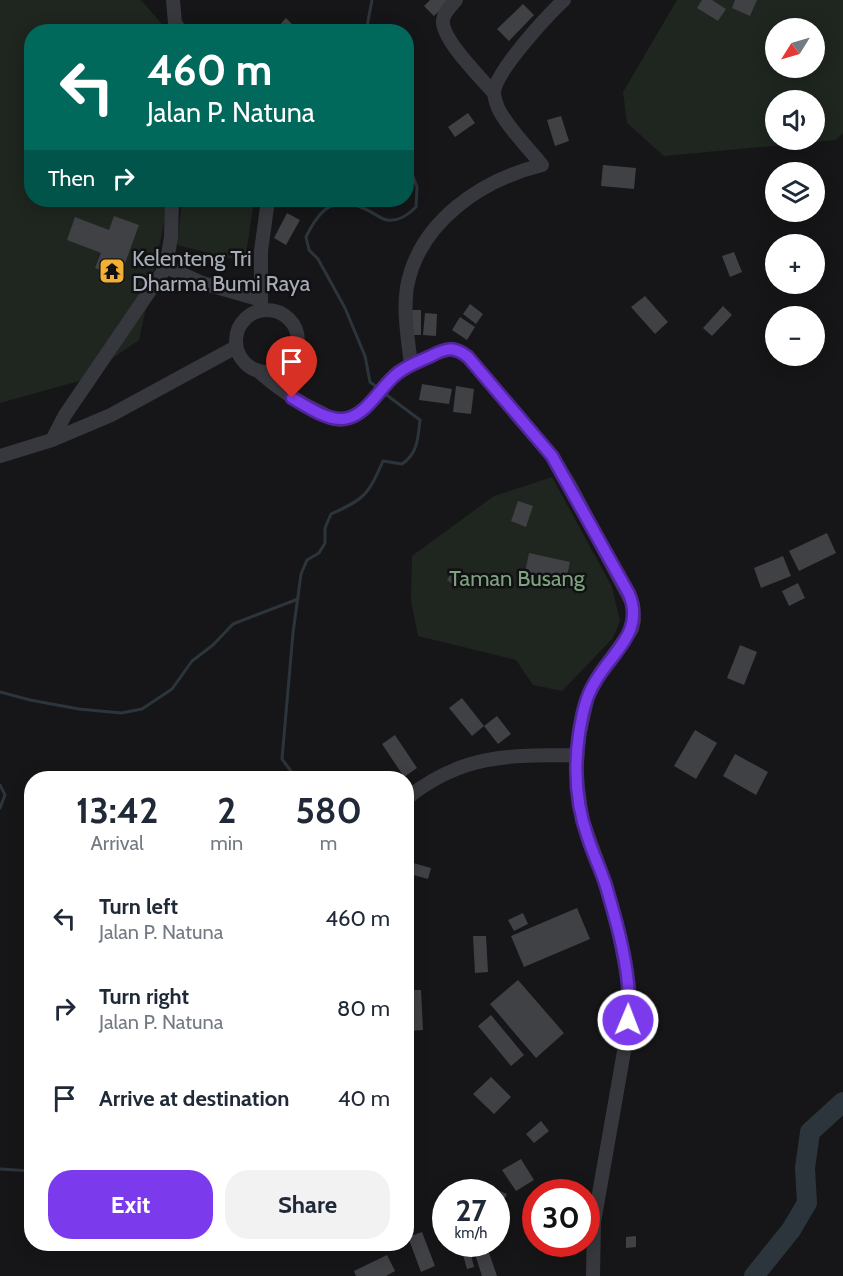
<!DOCTYPE html>
<html lang="en">
<head>
<meta charset="utf-8">
<style>
  :root { --surface:#fff; --page:#f2f2f3; --text:#1f2937; --muted:#747a83; --accent:#7c3aed }
  body { margin:0; font-family:Cabin,sans-serif; background:var(--page); color:var(--text); height:100vh; display:flex; flex-direction:column; font-size:22px; white-space:nowrap }
  * { box-sizing:border-box; margin:0 }
  p { font-size:20px; color:var(--muted) }
  .icon { flex:none; width:33px; height:33px; fill:none; stroke:currentColor; stroke-width:2; stroke-linecap:round; stroke-linejoin:round }
  .map { position:relative; flex:1; overflow:hidden }
  .details { position:absolute; left:24px; top:771px; width:390px; height:480px; display:flex; flex-direction:column; background:var(--surface); border-radius:24px; box-shadow:0 3px 15px #0003 }
  .details>* { flex:none }
  .hud { position:absolute; left:24px; top:24px; width:390px; height:183px; border-radius:24px; box-shadow:0 3px 15px #0003; background:#00695c; color:#fff; overflow:hidden }
  .needle { width:39px; rotate:233deg }
  .fabs { position:absolute; left:765px; top:18px; display:grid; gap:12px }
  .fabs a { display:grid; place-items:center; width:60px; height:60px; border-radius:50%; background:var(--surface); box-shadow:0 3px 15px #0003; font-size:30px }
  .speed { position:absolute; left:432px; top:1179px; display:flex; gap:12px; font-size:30px; font-weight:700; text-align:center }
  .speed>* { display:grid; place-content:center; width:78px; height:78px; border-radius:50%; background:var(--surface); box-shadow:0 3px 15px #0003; line-height:1 }
  .speed small { font-size:15px; font-weight:400 }
  .speed .limit { border:9px solid #d22; background:#fff; color:#111 }
  .pin { position:absolute; display:grid; place-items:center; width:51px; height:51px; color:#fff; margin:-62px -26px; border-radius:50% 50% 50% 0; rotate:-45deg; box-shadow:0 0 6px #0007 }
  .pin .icon { rotate:45deg }
  .me { position:absolute; width:66px; margin:-33px; rotate:1deg; stroke-linejoin:round; filter:drop-shadow(0 0 4px #0008) }
  .turn { display:flex; align-items:center; gap:21px; height:126px; padding:0 24px; font-size:27px }
  .turn .icon { width:78px; height:78px; stroke-width:2.5 }
  .turn b { display:block; font-size:42px; line-height:51px }
  .then { display:flex; align-items:center; height:57px; padding:0 24px; background:#0003; gap:12px; font-size:22px }
  .eta { display:flex; justify-content:space-evenly; align-items:center; height:102px; text-align:center }
  .eta b { font-size:36px; font-weight:700; line-height:42px }
  .button { display:flex; gap:12px; margin-top:auto; padding:12px 24px }
  .button a { flex:1; height:69px; border-radius:24px; background:var(--accent); color:#fff; font-size:24px; font-weight:700; line-height:69px; text-align:center }
  .button a+a { background:var(--page); color:var(--text) }
  ul { padding:0; list-style:none }
  li { display:flex; align-items:center; gap:18px; height:90px; padding:0 24px }
  li div { flex:1 }
  li b { display:block; font-size:22px }
  li em { font-style:normal }
  .map>svg:first-child { display:block }
  .green { fill:#1e261f; fill-rule:evenodd }
  .lines { fill:none; stroke-linecap:round; stroke-linejoin:round }
  .stream { stroke:#2c353c; stroke-width:3 }
  .river { stroke:#2c353c; stroke-width:20 }
  .building { fill:#404145 }
  .minor { stroke:#37383d; stroke-width:14 }
  .route-casing { stroke:#51269a; stroke-width:15 }
  .route { stroke:#7c3aed; stroke-width:10 }
  .labels { text-anchor:middle; dominant-baseline:central; stroke-width:5; stroke-linejoin:round; paint-order:stroke }
  .poi-label { font-size:22px; fill:#a8adb8; stroke:#111113; text-anchor:start }
  .park-label { font-size:22px; fill:#7fa381; stroke:#111113 }
</style>
</head>
<body>
<div class="map">
<svg width="843" height="1276" viewBox="0 0 843 1276">
  <rect width="100%" height="100%" fill="#161618"/>
  <path class="green" d="M0 0H141L168 31 32 32V200H169L139 340 79 381 0 403Z
    M677 0H843V133L836 140 664 156 627 123 623 92ZM776 28H814V68H776ZM776 100H814V140H776Z
    M182 200H254L245 262 177 245Z
    M552 477 612 587 620 621 613 638 562 691 533 685 516 660 418 636 411 600 412 556 494 496Z"/>
  <g class="lines">
    <path class="stream" d="M366 32 372 0
      M377 387 370 382 365 356 345 308 318 259 309 250 306 237C320 208 335 194 367 210 372 212 381 219 387 220 398 222 409 214 416 207L417 187 406 158
      M0 692 30 700 79 709 121 713 142 709 172 689 192 661 213 645 233 624 298 599
      M296 778 282 759 293 633 301 574 307 560 319 553 325 543V528L331 514C365 499 368 495 383 461L402 464C418 453 418 438 420 420L384 393
      M0 785 5 795 0 808
      M0 1169 32 1171"/>
    <path class="river" d="M754 1276 791 1230 807 1203 805 1168 810 1132 843 1102"/>
  </g>
  <path class="building" d="M430 0H450L434 16 424 6Z
    M702 0H712L726 9 718 21 697 8Z
    M735 0H757L750 16 732 8Z
    M523 4 534 15 509 41 497 29Z
    M286 18 300 32H281L277 28Z
    M468 113 475 123 455 137 448 127Z
    M561 116 569 141 555 146 547 120Z
    M603 165 636 168 634 189 601 186Z
    M287 213 300 220 286 245 274 238Z
    M114 216 139 225 120 277 95 268 101 253 67 240 75 217 109 230Z
    M734 252 742 272 730 277 722 256Z
    M645 296 668 322 655 334 631 307Z
    M470 304 483 314 476 324 463 314Z
    M723 306 732 315 712 336 703 328Z
    M411 310H421V335H410Z
    M425 313 437 314 436 336 423 335Z
    M460 317 475 327 467 340 452 330Z
    M422 384 452 389 449 404 419 400Z
    M456 386 474 389 471 414 453 412Z
    M518 501 533 506 526 527 511 521Z
    M827 533 836 553 799 571 789 551Z
    M529 553 570 562 566 581 525 572Z
    M783 556 791 576 761 588 754 568Z
    M454 569 465 578 458 588 447 580Z
    M798 583 805 598 789 606 782 591Z
    M740 645 757 652 744 685 727 678Z
    M462 698 484 726 497 716 511 734 498 744 484 726 472 736 449 708Z
    M695 730 717 743 696 779 674 766Z
    M395 735 417 768 404 777 382 744Z
    M735 754 768 772 756 795 723 776Z
    M406 861 431 868 428 879 406 873Z
    M577 908 590 939 524 967 511 936Z
    M523 913 528 924 514 931 508 920Z
    M473 936H486L488 972 475 973Z
    M518 980 564 1033 536 1058 490 1004Z
    M407 990H421L423 1030 409 1031Z
    M491 1015 524 1055 511 1066 478 1026Z
    M491 1077 511 1097 494 1114 473 1094Z
    M541 1121 549 1131 534 1143 526 1134Z
    M521 1159 534 1180 516 1191 502 1170Z
    M488 1186 507 1194 504 1201 496 1198V1192H486Z
    M422 1232 435 1266 421 1272 408 1237Z
    M636 1236V1247L626 1248V1237Z
    M486 1244 497 1276H482L473 1248Z
    M469 1246 474 1267 467 1269 461 1248Z
    M387 1255 395 1271 386 1276H356L354 1271Z"/>
  <g class="lines">
    <path class="minor" d="M173 0 175 23 181 32
      M456 0C451 6 444 12 443 20 441 39 481 78 494 93
      M166 267 202 283 261 300
      M236 341a31 31 0 1 1 62 0a31 31 0 1 1-62 0Z
      M261 310V251L268 200
      M411 365C408 339 403 312 407 287 419 222 481 180 542 165 528 147 510 131 499 110 497 106 494 97 494 92 496 71 547 16 564 0
      M257 370C277 388 297 402 322 413 326 415 330 418 334 419 363 425 379 387 398 372 408 365 420 361 431 356 446 348 454 346 468 357L552 456 572 489 633 605 634 620 632 629 601 672 588 696 579 736 576 773 582 819 605 882 617 924 629 986 626 1040 594 1222 593 1276
      M52 440 65 415 166 267 171 237 172 200
      M0 456 52 440 111 415 236 347
      M406 799C461 754 510 755 577 755"/>
  </g>
  <g class="lines">
    <g class="route-casing">
      <path id="route" d="M292 398C306 406 326 420 343 419 367 417 380 386 398 373 408 365 420 361 431 356 446 348 454 346 468 357L552 456 629 594C645 632 612 652 595 682 585 698 582 716 579 734 574 769 576 805 588 838 593 854 601 870 606 886 615 917 625 951 628 984 629 996 628 1008 628 1020"/>
    </g>
    <use href="#route" class="route"/>
  </g>
  <defs>
    <g id="temple-square" transform="scale(1.35)"><rect x="-9" y="-9" width="18" height="18" rx="4" fill="#f2b134" stroke="#111113"/><path d="M0-6L5-2H3V0L6.5 2.5H4V6H1.5V3h-3V6H-4V2.5H-6.5L-3 0V-2H-5Z" fill="#111"/></g>
  </defs>
  <g fill-rule="evenodd">
    <use href="#temple-square" x="112" y="271"/>
  </g>
  <g class="labels">
    <g class="poi-label">
      <text x="132" y="258">Kelenteng Tri<tspan x="132" dy="25">Dharma Bumi Raya</tspan></text>
    </g>
    <g class="park-label">
      <text x="517" y="578">Taman Busang</text>
    </g>
  </g>
</svg>
<div class="fabs">
<a><svg class="needle" viewBox="-14 -14 28 28"><path d="M0-13l5 13h-10z" fill="#e53935"/><path d="M0 13l5-13h-10z" fill="#747a83"/></svg></a>
<a><svg class="icon" aria-label="sound" viewBox="0 0 24 24"><path d="M4 9h4l5-4v14l-5-4H4zM17 9q2 3 0 6"/></svg></a>
<a><svg class="icon" aria-label="layers" viewBox="0 0 24 24"><path d="M12 4l9 5-9 5-9-5zM3 14l9 5 9-5"/></svg></a>
<a>+</a>
<a>−</a>
</div>
<div class="speed"><div>27<small>km/h</small></div><div class="limit">30</div></div>
<div class="pin" style="left:292px;top:398px;background:#d93025"><svg class="icon" aria-label="arrive" viewBox="0 0 24 24"><path d="M6 21V4h12l-3 4 3 4H6"/></svg></div>
<svg class="me" style="left:628px;top:1020px" viewBox="-20 -20 40 40"><circle r="17" fill="#7c3aed" stroke="#fff" stroke-width="3"/><path d="M0-11L8 9 0 5-8 9z" fill="#fff"/></svg>
<div class="hud">
<div class="turn"><svg class="icon" aria-label="left" viewBox="0 0 24 24"><path d="M17 20v-9H6M10 6l-5 5 5 5"/></svg><div><b>460 m</b>Jalan P. Natuna</div></div>
<div class="then">Then<svg class="icon" aria-label="right" viewBox="0 0 24 24"><path d="M7 20v-9h11M14 6l5 5-5 5"/></svg></div>
</div>
<section class="details">
<div class="eta">
<div><b>13:42</b><p>Arrival</p></div>
<div><b>2</b><p>min</p></div>
<div><b>580</b><p>m</p></div>
</div>
<ul>
<li><svg class="icon" aria-label="left" viewBox="0 0 24 24"><path d="M17 20v-9H6M10 6l-5 5 5 5"/></svg><div><b>Turn left</b><p>Jalan P. Natuna</p></div><em>460 m</em></li>
<li><svg class="icon" aria-label="right" viewBox="0 0 24 24"><path d="M7 20v-9h11M14 6l5 5-5 5"/></svg><div><b>Turn right</b><p>Jalan P. Natuna</p></div><em>80 m</em></li>
<li><svg class="icon" aria-label="arrive" viewBox="0 0 24 24"><path d="M6 21V4h12l-3 4 3 4H6"/></svg><div><b>Arrive at destination</b></div><em>40 m</em></li>
</ul>
<div class="button"><a>Exit</a><a>Share</a></div>
</section>
</div>
</body>
</html>
